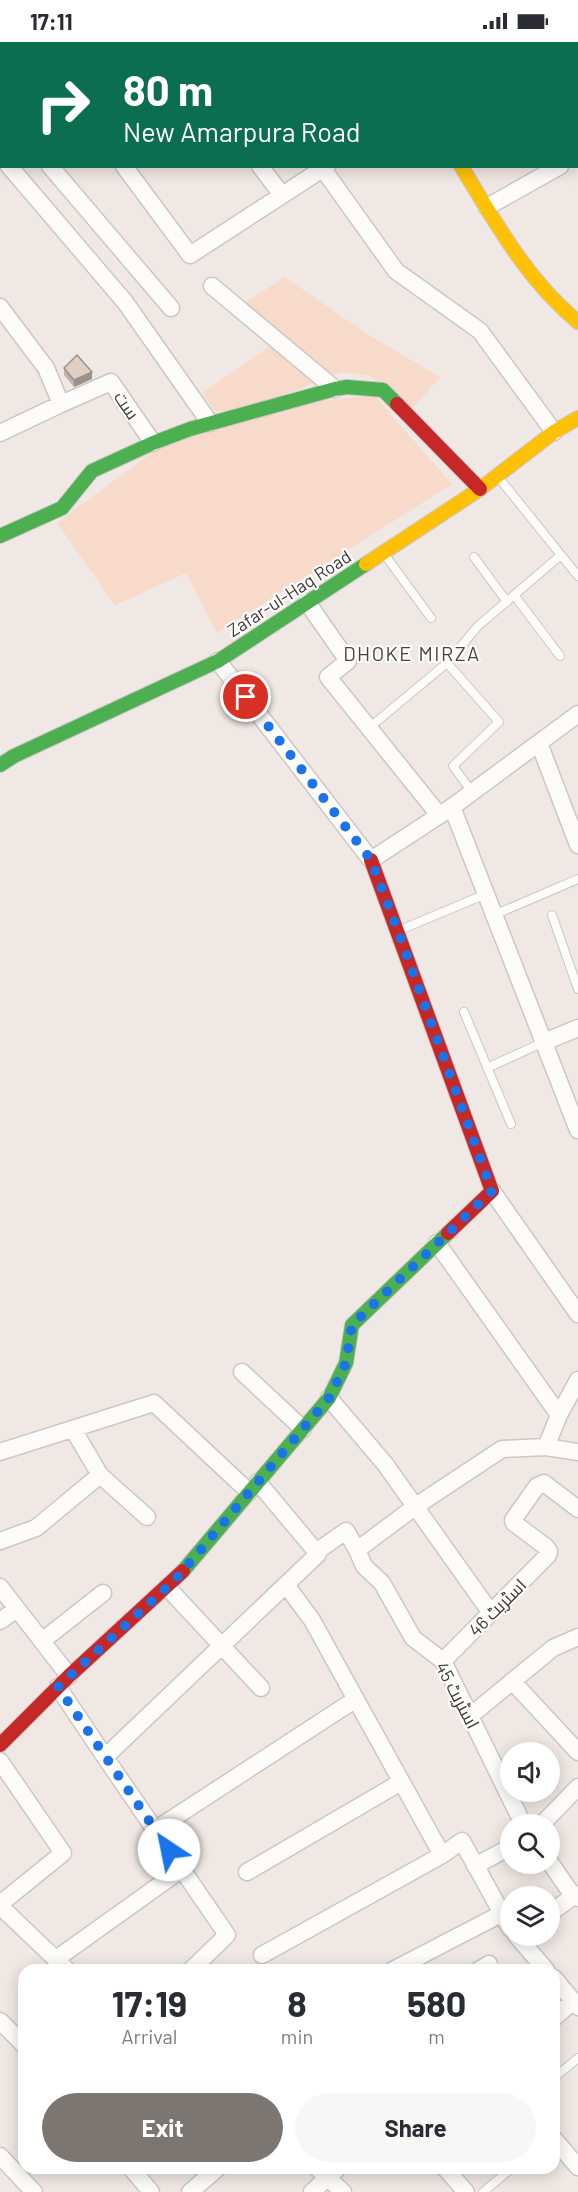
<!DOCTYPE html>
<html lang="en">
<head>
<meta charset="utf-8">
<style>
  :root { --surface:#fff; --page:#f7f7f7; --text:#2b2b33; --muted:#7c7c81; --accent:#7c7673 }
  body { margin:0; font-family:Barlow,Cairo,sans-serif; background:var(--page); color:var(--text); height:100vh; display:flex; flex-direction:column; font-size:22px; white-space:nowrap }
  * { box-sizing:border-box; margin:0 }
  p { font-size:20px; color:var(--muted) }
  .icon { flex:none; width:33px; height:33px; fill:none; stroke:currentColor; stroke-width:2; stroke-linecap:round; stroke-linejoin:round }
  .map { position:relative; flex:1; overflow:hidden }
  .drawer { position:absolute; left:18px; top:1922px; width:542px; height:210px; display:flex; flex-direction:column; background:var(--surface); border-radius:18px; box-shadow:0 3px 15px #0003 }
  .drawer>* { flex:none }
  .hud { position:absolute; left:0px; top:0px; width:579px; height:126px; box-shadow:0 3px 15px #0003; background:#0b6e4f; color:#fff; overflow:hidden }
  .fabs { position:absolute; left:500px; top:1700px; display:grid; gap:12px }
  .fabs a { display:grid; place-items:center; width:60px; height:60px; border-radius:50%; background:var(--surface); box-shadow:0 3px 15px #0003; font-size:30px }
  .pin { position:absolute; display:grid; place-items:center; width:51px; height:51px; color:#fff; margin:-26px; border:3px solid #fff; border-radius:50%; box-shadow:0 2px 6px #0007 }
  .me { position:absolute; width:66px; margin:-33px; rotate:326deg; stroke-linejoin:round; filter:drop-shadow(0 0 4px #0008) }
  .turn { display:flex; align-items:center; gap:21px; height:126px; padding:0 24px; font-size:27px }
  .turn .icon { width:78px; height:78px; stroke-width:2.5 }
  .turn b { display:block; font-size:42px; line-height:51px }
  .eta { display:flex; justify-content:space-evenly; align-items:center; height:102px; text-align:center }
  .eta b { font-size:36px; font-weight:700; line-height:42px }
  .action { display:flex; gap:12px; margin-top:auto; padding:12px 24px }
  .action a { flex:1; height:69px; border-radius:36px; background:var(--accent); color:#fff; font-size:24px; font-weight:700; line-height:69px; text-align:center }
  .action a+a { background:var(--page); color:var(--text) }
  .status { display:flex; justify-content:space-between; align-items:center; height:42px; padding:0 30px; background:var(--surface); direction:ltr }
  .status svg { height:16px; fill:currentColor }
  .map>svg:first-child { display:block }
  .green { fill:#f7dac9 }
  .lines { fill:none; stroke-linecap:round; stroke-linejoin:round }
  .lane-casing { stroke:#cdc6c3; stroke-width:10 }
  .street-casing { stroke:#cdc6c3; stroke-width:19 }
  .fast-casing { stroke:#cdc6c3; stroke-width:16 }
  .slow-casing { stroke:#cdc6c3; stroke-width:16 }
  .jam-casing { stroke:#cdc6c3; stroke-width:16 }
  .lane { stroke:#fdfcfb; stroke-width:8 }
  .street { stroke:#fdfcfb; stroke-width:16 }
  .fast { stroke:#4caf50; stroke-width:14 }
  .slow { stroke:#ffc107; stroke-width:14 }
  .jam { stroke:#c62828; stroke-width:14 }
  .wall { fill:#c0b2a9 }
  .shaded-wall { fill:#9c918a }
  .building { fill:#dfcfc5; stroke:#9c918a; stroke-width:1.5 }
  .route { stroke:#1a73e8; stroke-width:10; stroke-dasharray:0 18 }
  .labels { text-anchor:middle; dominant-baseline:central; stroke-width:4.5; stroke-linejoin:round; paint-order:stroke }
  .street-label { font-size:18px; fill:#3e3936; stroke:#fff }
  .neighbourhood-label { font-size:20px; letter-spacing:1.5px; fill:#4d423b; stroke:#fff }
</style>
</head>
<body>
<div class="status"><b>17:11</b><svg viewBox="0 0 49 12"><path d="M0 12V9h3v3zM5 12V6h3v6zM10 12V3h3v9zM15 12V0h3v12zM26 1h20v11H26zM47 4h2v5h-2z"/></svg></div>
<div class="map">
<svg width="578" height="2150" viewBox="0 0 578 2150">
  <rect width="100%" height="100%" fill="#f0e8e4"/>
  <path class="green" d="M285 235 367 292 440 335 411 368 371 334 342 330 243 369H215L202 351 269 305 279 295 244 261Z
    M374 353 452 442 217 591 186 531 115 563 57 481 162 403 302 361Z"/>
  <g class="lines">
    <g class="lane-casing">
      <path id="lane" d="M499 436 578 534
        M385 513 431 576
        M474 515 507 560
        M514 553 560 614
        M447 621 499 680 453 724 472 750
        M369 686 447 621 478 584 561 513
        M494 873 578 837
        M552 873 578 947
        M400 888 486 852
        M464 970 511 1082
        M487 1026 544 1000
        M555 2035 578 2016
        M483 2150 512 2126"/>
    </g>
    <g class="street-casing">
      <path id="street" d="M26 0 28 2
        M162 0 163 2
        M102 2 104 0
        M552 2 556 0
        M0 67 2 68
        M0 114 2 116
        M9 124 125 260 210 381
        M50 124 171 266
        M124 124 190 213 327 124
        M260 124 282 153
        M323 127 396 229 480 289 554 390
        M487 165 560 124
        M212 244 335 347
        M0 265 46 326 61 362 0 391
        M61 362 111 340 153 401
        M307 560 348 619 328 635 439 773
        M218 619 371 818 452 765 578 672
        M539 701 578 803
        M452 765 578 1088
        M544 1000 578 986
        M492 1149 578 1272
        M437 1201 559 1373
        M242 1330 303 1387
        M329 1356 385 1422 491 1571
        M73 1387 100 1433 147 1475
        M546 1405 559 1373 578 1338
        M0 1410 154 1361 249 1450
        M0 1499 36 1486 100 1433
        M357 1508 364 1524 382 1541 413 1596 443 1619 523 1782
        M316 1510 346 1489 357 1508 416 1464 502 1407 546 1405 578 1410
        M0 1545 69 1634
        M167 1545 261 1646
        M0 1579 17 1567
        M42 1599 103 1551
        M443 1619 548 1513 549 1509 546 1505 514 1481 513 1478 537 1444 544 1441 578 1467
        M512 1639 578 1710
        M58 1645 105 1715 318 1512 258 1440
        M470 1674 553 1606 578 1595
        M105 1715 227 1893 191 1928
        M0 1719 63 1811 0 1862
        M542 1782 578 1745
        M155 1788 356 1657
        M442 1813 462 1799 510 1886
        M549 1819 569 1848 578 1856
        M475 1824 510 1805
        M247 1830 401 1740
        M0 1864 67 1928
        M549 1872 575 1853
        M516 1893 546 1928
        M262 1913 442 1813 312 1578 286 1543
        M56 1917 182 1827
        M393 1928 501 1872
        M479 1928 489 1922
        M554 1936 578 1965
        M554 1976 573 1959
        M0 1979 24 2003
        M554 2097 578 2125
        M0 2114 34 2150
        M131 2126 151 2150
        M317 2126 343 2150
        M445 2126 466 2150
        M190 2150 218 2126
        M312 2150 338 2126"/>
    </g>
    <g class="fast-casing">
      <path id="fast" d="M384 0 385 2
        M0 494 62 466 92 429 153 401 190 387 335 347 347 345 383 348 397 362
        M0 723 14 714 218 619 366 522
        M183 1529 329 1356 346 1321 352 1283 448 1191"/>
    </g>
    <g class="slow-casing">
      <path id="slow" d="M461 124C496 181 526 237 578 280
        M366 522 480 447 554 390 578 376"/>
    </g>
    <g class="jam-casing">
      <path id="jam" d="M397 362 480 447
        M371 818 492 1149 448 1191
        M0 1703 69 1634 183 1529"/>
    </g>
    <use href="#lane" class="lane"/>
    <use href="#street" class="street"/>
    <use href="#fast" class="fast"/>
    <use href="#slow" class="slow"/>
    <use href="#jam" class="jam"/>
  </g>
  <path class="wall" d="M64 326 92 337 74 345 64 333Z"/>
  <path class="shaded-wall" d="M92 330V337L74 345V338Z"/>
  <path class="building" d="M77 313 92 330 74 338 64 326Z"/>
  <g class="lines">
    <path class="route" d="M169 1808 58 1645 176 1537 329 1356 346 1321 352 1283 492 1149 398 889 371 818 246 655"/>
  </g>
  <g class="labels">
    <g class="street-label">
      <text transform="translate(127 363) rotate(56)">ست</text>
      <text transform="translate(289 551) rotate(-33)">Zafar-ul-Haq Road</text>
      <text transform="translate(497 1565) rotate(-45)">اسٹریٹ 46</text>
      <text transform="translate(458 1653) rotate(62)">اسٹریٹ 45</text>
    </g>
    <g class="neighbourhood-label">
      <text x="412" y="611">DHOKE MIRZA</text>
    </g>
  </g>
</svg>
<div class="fabs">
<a><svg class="icon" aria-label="sound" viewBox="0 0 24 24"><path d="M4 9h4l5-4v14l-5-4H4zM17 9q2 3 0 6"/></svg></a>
<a><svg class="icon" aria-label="search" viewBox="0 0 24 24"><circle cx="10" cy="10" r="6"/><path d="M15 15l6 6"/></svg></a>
<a><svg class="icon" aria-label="layers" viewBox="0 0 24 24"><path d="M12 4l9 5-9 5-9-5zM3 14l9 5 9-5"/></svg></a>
</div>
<div class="pin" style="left:246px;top:655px;background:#d93025"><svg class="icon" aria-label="arrive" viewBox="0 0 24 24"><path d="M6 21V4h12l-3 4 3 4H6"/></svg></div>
<svg class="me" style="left:169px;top:1808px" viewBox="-20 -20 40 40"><circle r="19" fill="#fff"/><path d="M0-13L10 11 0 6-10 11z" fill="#1a73e8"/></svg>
<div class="hud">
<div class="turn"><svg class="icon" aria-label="right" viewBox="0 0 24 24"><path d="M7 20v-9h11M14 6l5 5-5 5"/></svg><div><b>80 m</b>New Amarpura Road</div></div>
</div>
<section class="drawer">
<div class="eta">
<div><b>17:19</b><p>Arrival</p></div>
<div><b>8</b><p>min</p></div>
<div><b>580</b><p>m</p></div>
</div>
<div class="action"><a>Exit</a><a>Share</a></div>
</section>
</div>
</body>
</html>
